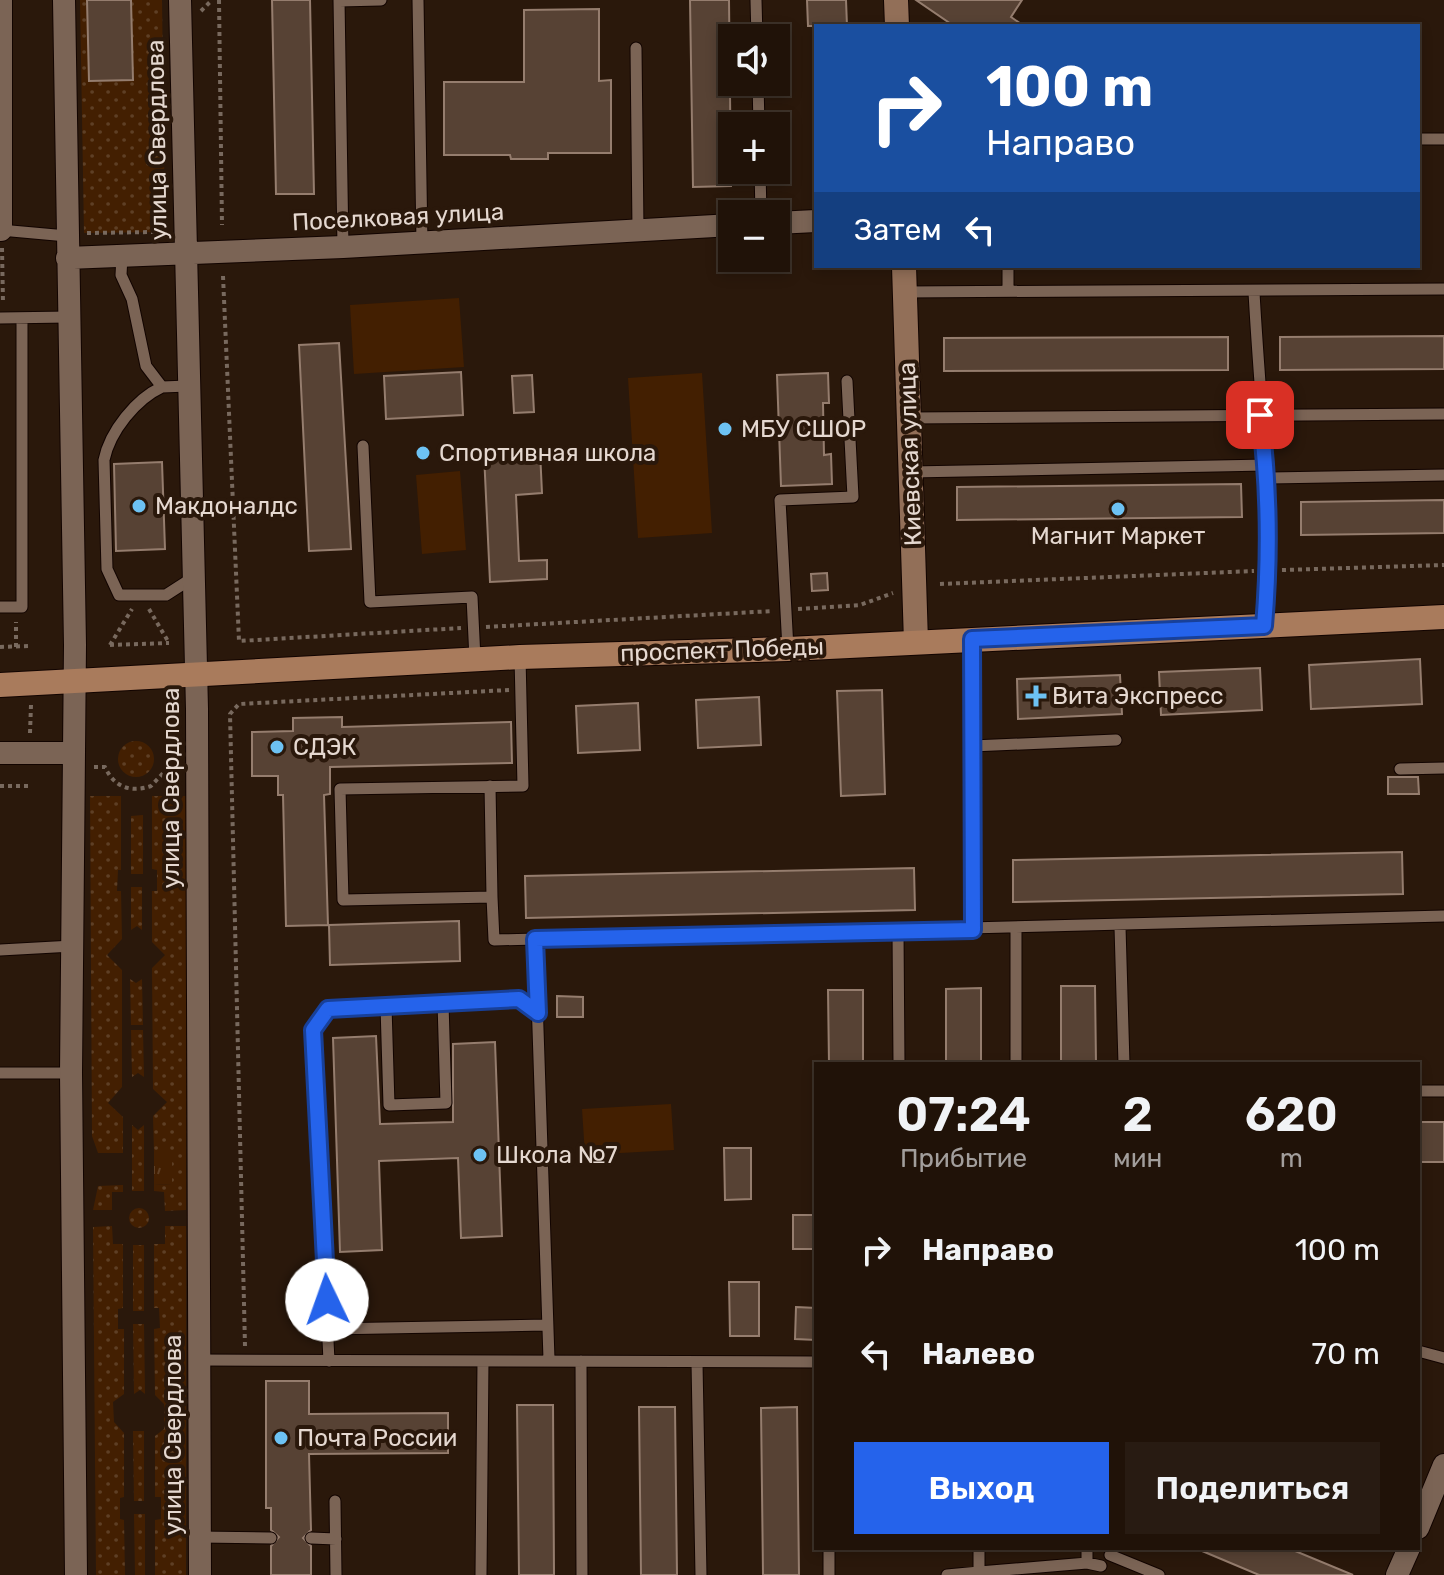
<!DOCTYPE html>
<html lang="ru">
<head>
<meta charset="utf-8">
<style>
  :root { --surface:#201208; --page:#281b12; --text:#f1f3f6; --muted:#a29e9c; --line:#3d3229; --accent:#2563eb }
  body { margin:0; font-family:Rubik,sans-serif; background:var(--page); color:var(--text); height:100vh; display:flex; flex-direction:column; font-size:30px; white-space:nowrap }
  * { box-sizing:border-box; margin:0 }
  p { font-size:26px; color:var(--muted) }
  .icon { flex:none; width:44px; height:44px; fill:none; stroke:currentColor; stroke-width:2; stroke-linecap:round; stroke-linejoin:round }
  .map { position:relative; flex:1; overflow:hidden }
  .details { position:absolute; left:814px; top:1062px; width:606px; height:488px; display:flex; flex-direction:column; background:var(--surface); border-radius:0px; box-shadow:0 4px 12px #0003,0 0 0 2px var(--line) }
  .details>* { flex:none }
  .guide { position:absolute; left:814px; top:24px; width:606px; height:244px; border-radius:0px; box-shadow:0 4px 12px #0003,0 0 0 2px var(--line); background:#1a4fa0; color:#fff; overflow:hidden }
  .controls { position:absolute; left:718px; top:24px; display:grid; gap:16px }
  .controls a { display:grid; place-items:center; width:72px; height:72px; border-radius:0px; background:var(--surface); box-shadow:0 4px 12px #0003,0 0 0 2px var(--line); font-size:40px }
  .pin { position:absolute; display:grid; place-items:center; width:68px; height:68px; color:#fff; margin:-34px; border-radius:16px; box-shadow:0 4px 12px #0006 }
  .me { position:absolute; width:88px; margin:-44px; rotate:357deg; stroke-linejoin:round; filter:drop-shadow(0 0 6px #0008) }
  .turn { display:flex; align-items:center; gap:28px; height:168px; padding:0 40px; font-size:36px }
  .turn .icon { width:104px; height:104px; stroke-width:2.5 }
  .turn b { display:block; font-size:56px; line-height:68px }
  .then { display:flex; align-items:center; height:76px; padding:0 40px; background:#0003; gap:16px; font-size:30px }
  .eta { display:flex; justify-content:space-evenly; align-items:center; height:136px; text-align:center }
  .eta b { font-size:48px; font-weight:600; line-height:56px }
  .button { display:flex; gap:16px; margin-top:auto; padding:16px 40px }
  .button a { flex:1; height:92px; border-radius:0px; background:var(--accent); color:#fff; font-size:32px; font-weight:600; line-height:92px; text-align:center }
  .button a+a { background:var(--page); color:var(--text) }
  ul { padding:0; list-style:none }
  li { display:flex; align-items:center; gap:24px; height:104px; padding:0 40px }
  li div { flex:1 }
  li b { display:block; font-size:30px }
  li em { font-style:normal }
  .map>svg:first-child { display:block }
  .grass { fill:url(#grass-dots) }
  .park { fill:url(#park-tufts) }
  .pitch { fill:#431f01 }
  .building { fill:#574234; stroke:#957d6e; stroke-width:2 }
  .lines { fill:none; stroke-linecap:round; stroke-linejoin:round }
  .lane-casing { stroke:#120400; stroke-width:13 }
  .street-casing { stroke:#120400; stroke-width:24 }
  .secondary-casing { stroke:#120400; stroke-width:26 }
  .primary-casing { stroke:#120400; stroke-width:26 }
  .path { stroke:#78695e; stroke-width:4; stroke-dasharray:4 4; stroke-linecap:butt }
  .lane { stroke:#7b6455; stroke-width:11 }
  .street { stroke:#7b6455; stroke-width:22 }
  .secondary { stroke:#926f58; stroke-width:24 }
  .primary { stroke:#a97b5c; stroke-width:24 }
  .route-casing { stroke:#184099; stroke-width:20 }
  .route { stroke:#2563eb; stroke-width:14 }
  .poi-dot { fill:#6dc2f3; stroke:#2a180b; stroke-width:3 }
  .labels { text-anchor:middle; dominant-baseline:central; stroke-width:8; stroke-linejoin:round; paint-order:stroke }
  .street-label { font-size:24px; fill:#e5d8d0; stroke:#2a180b }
  .poi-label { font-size:24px; fill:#e5d8d0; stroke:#2a180b; text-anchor:start }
</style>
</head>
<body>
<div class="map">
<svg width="1444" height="1575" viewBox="0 0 1444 1575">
  <defs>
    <pattern id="grass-dots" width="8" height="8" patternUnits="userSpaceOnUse" patternTransform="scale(2)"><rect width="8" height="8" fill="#431f01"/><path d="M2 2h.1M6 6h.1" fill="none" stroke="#5e3f25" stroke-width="1.8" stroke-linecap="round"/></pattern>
    <pattern id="park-tufts" width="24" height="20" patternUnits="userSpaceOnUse" patternTransform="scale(2)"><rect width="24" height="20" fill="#431f01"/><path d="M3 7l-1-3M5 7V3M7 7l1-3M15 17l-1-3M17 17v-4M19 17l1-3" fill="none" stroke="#5e3f25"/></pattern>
  </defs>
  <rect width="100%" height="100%" fill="#2a180b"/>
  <path class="grass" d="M80 0H162L165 232 84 233Z
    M118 759a18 18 0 1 1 36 0a18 18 0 1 1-36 0Z
    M90 796H121V870H118L117 891H121L122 939 107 955 122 970V1087L108 1103 123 1117V1153H98L92 1136Z
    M152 796H187L186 1210 165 1211 164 1192 154 1191V1185L172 1184 171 1152H154L153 1116 167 1102 153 1089 152 968 165 955 152 942V891H157V870L152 869Z
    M143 815V874H131V816Z
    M131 887H142V930L137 926 131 930Z
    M130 979 136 983 142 979 143 1025H131Z
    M131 1030H143L144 1077 138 1073 132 1077Z
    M132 1125 138 1130 144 1125V1191H132Z
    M123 1185V1192H112V1210H93L98 1186Z
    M129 1218a10 10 0 1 1 20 0a10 10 0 1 1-20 0Z
    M112 1226 113 1244H123V1308L118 1309V1329H124V1394L113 1402 114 1422 124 1433V1497L120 1498V1519L124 1520 125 1575H96L93 1227Z
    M165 1226H186V1575H155V1520L161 1519V1497H155V1436L164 1429V1404L155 1395 154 1329 160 1328 159 1308H154V1244H165Z
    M133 1245H144V1311H133Z
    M133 1324H144L145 1394 140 1390 134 1394Z
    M133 1431H144V1501H134Z
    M134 1514H145V1575H135Z"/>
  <path class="park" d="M154 1152H172V1184L154 1185Z"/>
  <path class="pitch" d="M459 298 464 367 354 374 350 305Z
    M702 373 712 533 638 538 628 378Z
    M460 471 466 550 422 554 416 475Z
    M671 1104 674 1150 585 1155 582 1109Z"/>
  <path class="building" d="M87 0H131L133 80 89 81Z
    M272 0H310L314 194H276Z
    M690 0H729L731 186 693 187Z
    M807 0H846L847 26H808Z
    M916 0H1022L1011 17 1024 26H954Z
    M599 9V81L611 80V153H548V159H511L510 155H444V82H524V10Z
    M1444 336V369L1280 370V337Z
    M1228 337V370L944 371V338Z
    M339 343 351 549 309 551 299 345Z
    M461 372 463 415 386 419 384 376Z
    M828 373 829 403H823L824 455 831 454 832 484 781 486 777 375Z
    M532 375 534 412 514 413 512 376Z
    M540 451 542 493 516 495 519 561 547 560V579L490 582 484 454Z
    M162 462 165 549 116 551 114 464Z
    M1241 484 1242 517 957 520V487Z
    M1444 500V533L1301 535V502Z
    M827 573 828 590 812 591 811 574Z
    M1420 659 1422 704 1311 709 1309 665Z
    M1260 668 1262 710 1161 715 1159 672Z
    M1120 675 1122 714 1018 719 1017 679Z
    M882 690 885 794 841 796 837 691Z
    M759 697 761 745 698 748 696 700Z
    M638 703 640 750 578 753 576 706Z
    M342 717V727L511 722 512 763 330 767V794L324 795 328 925 286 926 283 795H278V776H252V732L293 731V718Z
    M1388 777H1418L1419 794H1388Z
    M1402 852 1403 894 1013 902V860Z
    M914 868 915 910 526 918 525 876Z
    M459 921 460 961 330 965 329 925Z
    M1061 986H1095L1096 1064H1061Z
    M981 988V1064H946V989Z
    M828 990H863V1064H829Z
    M557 996 583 997V1017H557Z
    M376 1036 380 1124 453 1122V1044L495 1042 502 1236 461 1238 458 1158 379 1161 382 1250 340 1252 333 1038Z
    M1418 1122H1444V1162H1418Z
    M724 1148H751V1199L725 1200Z
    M793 1215H816L815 1249H793Z
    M729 1282H759V1336H730Z
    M796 1307 816 1308V1340L795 1339Z
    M266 1381H309V1414L448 1413V1453L309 1454 311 1530 303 1538 311 1546V1575H271V1546L279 1537 271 1530V1508H266Z
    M517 1405H553L554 1575H519Z
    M639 1407H675L677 1575H641Z
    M797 1407 799 1575H763L761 1408Z
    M1195 1548H1288L1353 1575H1259Z"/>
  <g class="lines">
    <g class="lane-casing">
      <path id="lane" d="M339 0 343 247
        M418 0 422 243
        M756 0 757 38
        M339 1 381 0
        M636 48 638 230
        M758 82 759 126
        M1418 139H1444
        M760 170 761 214
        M0 230 67 236
        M122 256 121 275 132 299 146 366 162 387 188 386
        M1008 266V290
        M905 292 1444 289
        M1254 292C1260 404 1274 515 1264 626
        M0 318 69 317
        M162 387C136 399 110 431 104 460L107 569 119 595H166L194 577
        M909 418 1444 414
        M363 446 370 602 472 597 475 659
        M911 472 1266 465
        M1266 478 1444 475
        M0 607H22V318
        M972 639 973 930
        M788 649 780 500 853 497 847 381
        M520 657 523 786 340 789 343 900 492 897 494 940 1444 916
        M972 746 1116 740
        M1400 769 1444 768
        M490 786 492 897
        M1120 927 1124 1064
        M1016 929V1064
        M898 931 899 1064
        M535 939 549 1359
        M0 950 73 946
        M386 1006 389 1105 446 1103 443 1003
        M0 1073H71
        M1418 1091H1444
        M328 1329 547 1325
        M1418 1351 1444 1358
        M199 1360 816 1362
        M329 1361 313 1030 328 1009 519 999 538 1013
        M581 1361 582 1575
        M697 1363 701 1575
        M335 1501 336 1575
        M199 1537 271 1538
        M311 1538 336 1539
        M829 1548V1575
        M979 1548V1572L1087 1563 1101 1566
        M1087 1548V1563
        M1110 1555 1159 1575
        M481 1575 483 1361
        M947 1575 979 1572"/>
    </g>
    <g class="street-casing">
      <path id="street" d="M1 0V230
        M64 0 75 645 71 1073 76 1575
        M180 0 197 709 200 1575
        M776 223 816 221
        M67 258 343 247 732 225
        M0 753H73
        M1418 1528 1444 1465
        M1397 1575 1409 1548"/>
    </g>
    <g class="secondary-casing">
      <path id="secondary" d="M896 0 897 26
        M904 266 916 642"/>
    </g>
    <g class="primary-casing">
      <path id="primary" d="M0 685 520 657 788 649 1444 617"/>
    </g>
    <path class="path" d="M219 0 222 225
      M201 11 212 0
      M87 233 154 232
      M2 248 3 303
      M223 276 239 641 461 628
      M1282 570 1444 565
      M940 584 1254 571
      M149 609 169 643
      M798 609 860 605 893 593
      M486 627 773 611
      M110 645 132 609
      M110 645 169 643
      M0 647 30 646
      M16 647V622
      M30 733 31 705
      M94 767H105C114 787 130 793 151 786L166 770V746L178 731
      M0 786H29
      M245 1346 230 714 239 704 509 690"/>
    <use href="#lane" class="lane"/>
    <use href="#street" class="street"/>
    <use href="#secondary" class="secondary"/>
    <use href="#primary" class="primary"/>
  </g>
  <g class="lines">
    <g class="route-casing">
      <path id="route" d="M327 1300 313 1030 328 1009 519 999 538 1013 535 939 973 930 972 639 1264 626C1270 556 1269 485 1260 415"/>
    </g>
    <use href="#route" class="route"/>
  </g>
  <g class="poi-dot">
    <circle cx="725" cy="429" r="8"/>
    <circle cx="423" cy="453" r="8"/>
    <circle cx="139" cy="506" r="8"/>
    <circle cx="1118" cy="509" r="8"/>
    <path d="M1032 684h8v8h8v8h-8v8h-8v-8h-8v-8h8z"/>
    <circle cx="277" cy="747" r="8"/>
    <circle cx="480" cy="1155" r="8"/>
    <circle cx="281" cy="1438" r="8"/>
  </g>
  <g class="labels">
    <g class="street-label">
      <text transform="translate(157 140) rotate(-91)">улица Свердлова</text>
      <text transform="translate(398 217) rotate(-3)">Поселковая улица</text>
      <text transform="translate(910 454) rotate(-92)">Киевская улица</text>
      <text transform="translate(722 650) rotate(-2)">проспект Победы</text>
      <text transform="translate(171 788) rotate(-90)">улица Свердлова</text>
      <text transform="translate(173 1435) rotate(-90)">улица Свердлова</text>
    </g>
    <g class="poi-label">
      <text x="741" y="429">МБУ СШОР</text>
      <text x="439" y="453">Спортивная школа</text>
      <text x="155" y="506">Макдоналдс</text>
      <text x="1118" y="536" text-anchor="middle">Магнит Маркет</text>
      <text x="1052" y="696">Вита Экспресс</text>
      <text x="293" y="747">СДЭК</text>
      <text x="496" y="1155">Школа №7</text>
      <text x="297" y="1438">Почта России</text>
    </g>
  </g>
</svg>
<div class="controls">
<a><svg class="icon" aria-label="sound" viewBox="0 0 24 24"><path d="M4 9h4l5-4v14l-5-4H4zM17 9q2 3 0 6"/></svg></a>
<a>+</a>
<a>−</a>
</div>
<div class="pin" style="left:1260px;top:415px;background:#d93025"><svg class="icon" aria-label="arrive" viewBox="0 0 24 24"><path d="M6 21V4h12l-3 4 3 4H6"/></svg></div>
<svg class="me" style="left:327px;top:1300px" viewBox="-20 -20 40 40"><circle r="19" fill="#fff"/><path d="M0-13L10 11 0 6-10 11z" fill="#2563eb"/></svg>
<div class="guide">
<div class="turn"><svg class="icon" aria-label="right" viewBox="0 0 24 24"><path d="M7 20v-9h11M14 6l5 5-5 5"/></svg><div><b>100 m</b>Направо</div></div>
<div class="then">Затем<svg class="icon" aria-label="left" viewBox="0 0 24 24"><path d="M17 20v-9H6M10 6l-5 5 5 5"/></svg></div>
</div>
<section class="details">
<div class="eta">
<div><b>07:24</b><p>Прибытие</p></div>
<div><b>2</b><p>мин</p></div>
<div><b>620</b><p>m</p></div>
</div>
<ul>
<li><svg class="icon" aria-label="right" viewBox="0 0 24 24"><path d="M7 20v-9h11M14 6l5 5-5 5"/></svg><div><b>Направо</b></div><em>100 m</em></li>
<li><svg class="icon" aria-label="left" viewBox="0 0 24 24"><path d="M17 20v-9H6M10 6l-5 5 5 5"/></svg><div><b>Налево</b></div><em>70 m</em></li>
</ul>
<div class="button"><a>Выход</a><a>Поделиться</a></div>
</section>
</div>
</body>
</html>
